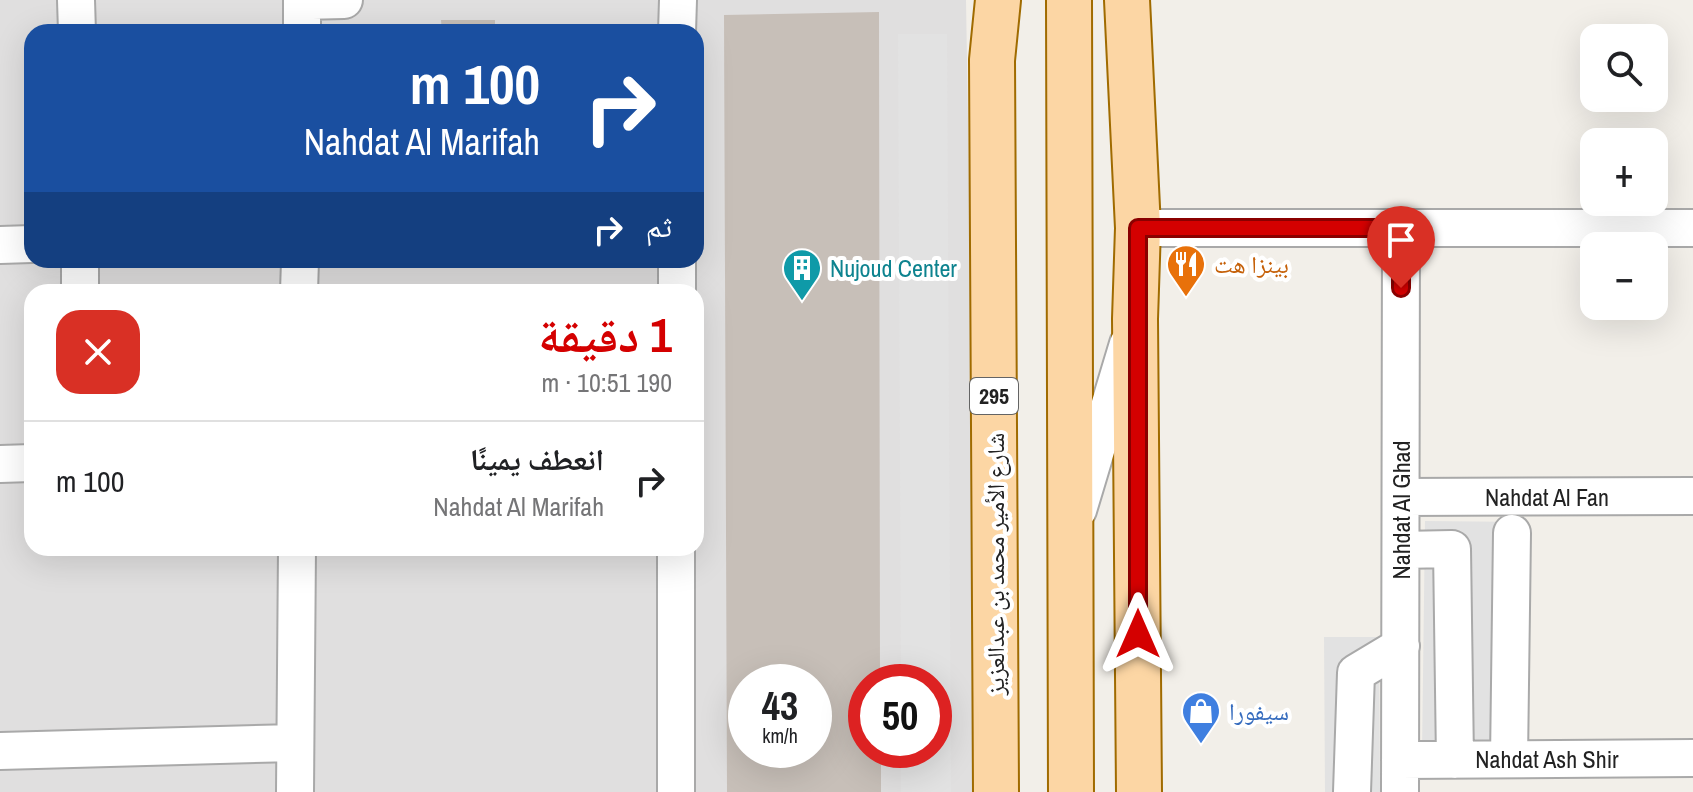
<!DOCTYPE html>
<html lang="ar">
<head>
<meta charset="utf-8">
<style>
  :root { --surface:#fff; --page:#f2f2f2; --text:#202124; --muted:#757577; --line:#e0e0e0; --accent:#d40000 }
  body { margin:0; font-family:"Archivo Narrow","Noto Naskh Arabic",sans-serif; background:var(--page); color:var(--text); direction:rtl; height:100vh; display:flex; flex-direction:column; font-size:30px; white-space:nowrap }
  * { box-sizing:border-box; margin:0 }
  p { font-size:26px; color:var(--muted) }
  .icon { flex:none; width:44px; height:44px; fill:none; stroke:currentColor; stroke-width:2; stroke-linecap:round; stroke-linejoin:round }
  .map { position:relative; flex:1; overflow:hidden; direction:ltr }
  .side { position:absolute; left:24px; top:284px; width:680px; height:272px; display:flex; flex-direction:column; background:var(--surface); border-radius:24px; box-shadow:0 8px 32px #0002; direction:rtl }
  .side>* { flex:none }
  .guide { position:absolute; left:24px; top:24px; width:680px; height:244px; border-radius:24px; box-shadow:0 8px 32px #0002; direction:rtl; background:#1a4fa0; color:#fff; overflow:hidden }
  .fabs { position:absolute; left:1580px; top:24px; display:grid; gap:16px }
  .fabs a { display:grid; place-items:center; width:88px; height:88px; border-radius:16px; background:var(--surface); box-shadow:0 8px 32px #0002; font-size:40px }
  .speed { position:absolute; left:728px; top:664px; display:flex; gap:16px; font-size:40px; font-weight:700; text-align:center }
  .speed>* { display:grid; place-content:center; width:104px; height:104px; border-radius:50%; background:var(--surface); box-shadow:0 8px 32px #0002; line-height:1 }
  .speed small { font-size:20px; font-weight:400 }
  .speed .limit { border:12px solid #d22; background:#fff; color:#111 }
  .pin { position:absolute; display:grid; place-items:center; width:68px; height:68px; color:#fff; margin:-82px -34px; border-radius:50% 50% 50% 0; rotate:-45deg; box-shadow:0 0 8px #0007 }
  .pin .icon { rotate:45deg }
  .me { position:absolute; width:88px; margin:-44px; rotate:0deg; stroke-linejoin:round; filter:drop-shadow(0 0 6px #0008) }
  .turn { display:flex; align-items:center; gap:28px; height:168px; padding:0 32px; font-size:36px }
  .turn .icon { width:104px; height:104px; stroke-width:2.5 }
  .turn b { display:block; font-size:56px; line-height:68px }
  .then { display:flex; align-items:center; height:76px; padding:0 32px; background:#0003; gap:16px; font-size:30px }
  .round { display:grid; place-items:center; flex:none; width:84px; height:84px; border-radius:24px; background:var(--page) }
  .summary { display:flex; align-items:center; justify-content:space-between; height:136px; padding:0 32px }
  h1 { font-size:48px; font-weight:700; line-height:60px; color:var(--accent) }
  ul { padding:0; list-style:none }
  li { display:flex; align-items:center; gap:24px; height:120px; padding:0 32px; border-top:2px solid var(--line) }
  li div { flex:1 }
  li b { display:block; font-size:30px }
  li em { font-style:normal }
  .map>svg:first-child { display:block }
  .residential { fill:#e0dfdf; fill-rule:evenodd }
  .parking { fill:#e2e2e2 }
  .building { fill:#c7bfb8; fill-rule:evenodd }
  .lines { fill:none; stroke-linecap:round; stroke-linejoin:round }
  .minor-casing { stroke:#a9a9a9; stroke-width:40 }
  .major-casing { stroke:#a06b00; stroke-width:48 }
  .minor { stroke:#fff; stroke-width:36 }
  .major { stroke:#fcd6a4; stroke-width:44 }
  .route-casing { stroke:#8a0000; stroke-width:20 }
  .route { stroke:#d40000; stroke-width:14 }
  .labels { text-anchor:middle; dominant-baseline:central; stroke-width:8; stroke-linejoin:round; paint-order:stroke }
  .shield { fill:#fff; stroke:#646464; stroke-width:2 }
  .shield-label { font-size:22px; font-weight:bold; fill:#222 }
  .food-label { font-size:24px; fill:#c56008; stroke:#fff; text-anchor:start }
  .culture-label { font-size:24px; fill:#0d838f; stroke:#fff; text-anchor:start }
  .street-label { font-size:24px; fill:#222; stroke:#fff }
  .shop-label { font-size:24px; fill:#366cbe; stroke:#fff; text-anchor:start }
</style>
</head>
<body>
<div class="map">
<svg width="1693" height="792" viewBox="0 0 1693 792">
  <rect width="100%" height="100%" fill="#f2efe9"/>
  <path class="residential" d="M0 0H966L979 792H0ZM32 32H696V260H32ZM32 292H696V548H32ZM746 682H814V750H746ZM866 682H934V750H866Z"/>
  <path class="parking" d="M898 34H947L951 792H901V750H934V682H901Z
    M1425 521 1526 522 1522 754 1422 753Z
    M1324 637H1379L1380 792H1325Z"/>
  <path class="building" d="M879 12 880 682H866V750H881V792H727L724 15ZM746 682H814V750H746Z
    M441 20H495V32H442Z"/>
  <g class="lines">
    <g class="minor-casing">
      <path id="minor" d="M76 0 77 32
        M302 1 344 0
        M302 32V0
        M677 32 678 0
        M1138 228H1693
        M0 245 32 244
        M80 260V292
        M299 292 300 260
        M677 292V260
        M0 464 32 463
        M1401 497 1693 496
        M1078 510 1128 344
        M1401 550 1452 549 1455 760
        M0 751 295 743
        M1509 759 1512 533
        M1400 760 1693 758
        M295 792 297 548
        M676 792V548
        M1352 792 1356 673 1401 646
        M1400 792 1401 228"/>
    </g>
    <g class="major-casing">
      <path id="major" d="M1069 0 1071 792
        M1127 0 1138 228 1135 319 1139 792
        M996 792 992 60 998 0"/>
    </g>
    <use href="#minor" class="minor"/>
    <use href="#major" class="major"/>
  </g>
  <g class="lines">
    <g class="route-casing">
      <path id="route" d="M1138 634V228H1401V288"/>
    </g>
    <use href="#route" class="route"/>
  </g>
  <defs>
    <g id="restaurant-pin" transform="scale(2)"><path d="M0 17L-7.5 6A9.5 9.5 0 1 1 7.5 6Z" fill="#e8710a" stroke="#fff"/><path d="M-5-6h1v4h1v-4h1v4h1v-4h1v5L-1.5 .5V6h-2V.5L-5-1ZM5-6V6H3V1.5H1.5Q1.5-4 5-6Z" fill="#fff"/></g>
    <g id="building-pin" transform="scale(2)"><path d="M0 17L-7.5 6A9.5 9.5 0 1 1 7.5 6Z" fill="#0f9aa8" stroke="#fff"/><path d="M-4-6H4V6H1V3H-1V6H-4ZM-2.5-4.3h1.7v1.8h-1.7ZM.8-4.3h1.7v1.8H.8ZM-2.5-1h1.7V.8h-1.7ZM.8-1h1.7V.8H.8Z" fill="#fff"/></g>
    <g id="shop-pin" transform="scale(2)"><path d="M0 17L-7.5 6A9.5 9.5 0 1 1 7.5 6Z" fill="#3f7fe0" stroke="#fff"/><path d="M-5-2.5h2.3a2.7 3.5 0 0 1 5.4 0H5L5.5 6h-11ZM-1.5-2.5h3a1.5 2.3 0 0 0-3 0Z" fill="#fff"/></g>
  </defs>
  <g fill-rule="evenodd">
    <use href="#restaurant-pin" x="1186" y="264"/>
    <use href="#building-pin" x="802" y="268"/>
    <use href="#shop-pin" x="1201" y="711"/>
  </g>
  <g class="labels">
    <rect class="shield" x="970" y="378" width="48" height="36" rx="6"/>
    <g class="shield-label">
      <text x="994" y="396">295</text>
    </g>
    <g class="food-label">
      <text x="1214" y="264">بينزا هت</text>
    </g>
    <g class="culture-label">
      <text x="830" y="268">Nujoud Center</text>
    </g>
    <g class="street-label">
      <text x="1547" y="497">Nahdat Al Fan</text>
      <text transform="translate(1401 510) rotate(-90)">Nahdat Al Ghad</text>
      <text transform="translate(995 564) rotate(-90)">شارع الأمير محمد بن عبدالعزيز</text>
      <text x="1547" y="759">Nahdat Ash Shir</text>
    </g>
    <g class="shop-label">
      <text x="1229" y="711">سيفورا</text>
    </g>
  </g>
</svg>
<div class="fabs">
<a><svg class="icon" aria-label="search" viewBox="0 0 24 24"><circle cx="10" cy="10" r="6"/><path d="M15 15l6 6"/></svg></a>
<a>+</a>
<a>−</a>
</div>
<div class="speed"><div>43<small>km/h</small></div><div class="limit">50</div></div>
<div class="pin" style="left:1401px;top:288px;background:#d93025"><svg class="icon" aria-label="arrive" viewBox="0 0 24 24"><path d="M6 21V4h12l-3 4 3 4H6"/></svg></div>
<svg class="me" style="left:1138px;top:634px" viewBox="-20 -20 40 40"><path d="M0-17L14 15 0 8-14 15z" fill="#d40000" stroke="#fff" stroke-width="4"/></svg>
<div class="guide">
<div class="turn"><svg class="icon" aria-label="right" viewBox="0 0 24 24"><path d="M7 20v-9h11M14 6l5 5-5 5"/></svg><div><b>100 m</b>Nahdat Al Marifah</div></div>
<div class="then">ثم<svg class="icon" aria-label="right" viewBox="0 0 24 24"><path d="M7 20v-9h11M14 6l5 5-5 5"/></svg></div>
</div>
<section class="side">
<div class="summary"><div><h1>1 دقيقة</h1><p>190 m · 10:51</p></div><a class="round" style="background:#d93025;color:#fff"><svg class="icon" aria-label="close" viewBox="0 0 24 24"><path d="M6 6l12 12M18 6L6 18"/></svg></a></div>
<ul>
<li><svg class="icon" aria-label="right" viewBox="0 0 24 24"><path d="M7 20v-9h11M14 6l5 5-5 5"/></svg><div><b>انعطف يمينًا</b><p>Nahdat Al Marifah</p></div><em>100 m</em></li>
</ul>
</section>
</div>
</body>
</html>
